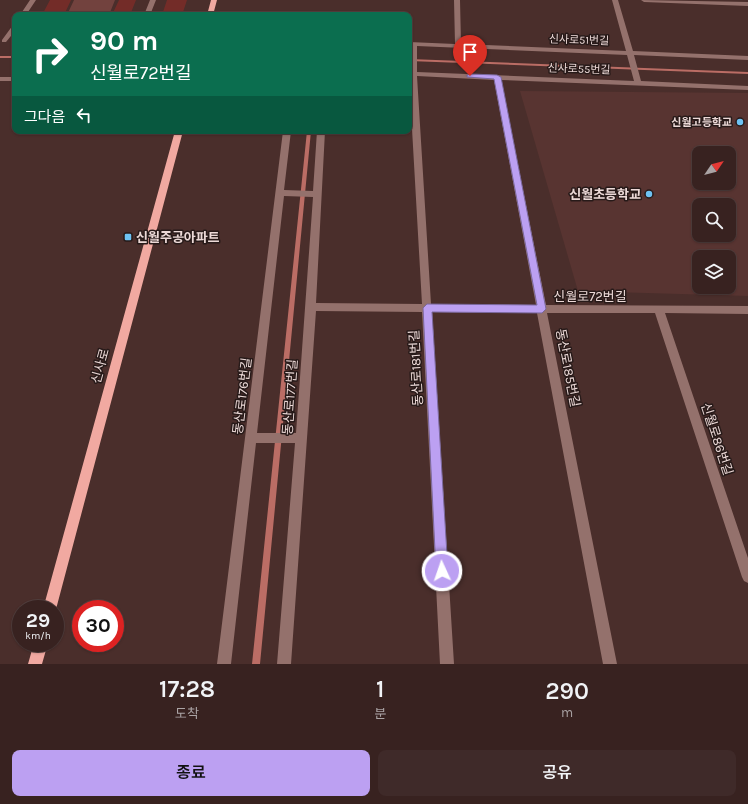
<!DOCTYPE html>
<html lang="ko">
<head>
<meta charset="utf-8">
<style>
  :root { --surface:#382220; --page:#3f2a29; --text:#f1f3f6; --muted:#aba4a5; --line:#523f3e; --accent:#bca0f2 }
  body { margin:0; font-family:Karla,"Noto Sans KR",sans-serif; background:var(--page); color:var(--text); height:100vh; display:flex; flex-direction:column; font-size:15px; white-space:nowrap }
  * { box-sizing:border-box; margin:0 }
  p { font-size:13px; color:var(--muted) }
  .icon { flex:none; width:22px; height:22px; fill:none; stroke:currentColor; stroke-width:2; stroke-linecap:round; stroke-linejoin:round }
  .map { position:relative; height:664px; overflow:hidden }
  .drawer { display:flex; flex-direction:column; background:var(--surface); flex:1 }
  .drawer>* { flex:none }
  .hud { position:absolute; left:12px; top:12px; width:400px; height:122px; border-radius:8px; box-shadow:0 1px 3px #0004,0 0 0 1px var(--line); background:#0b6e4f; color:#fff; overflow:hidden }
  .needle { width:26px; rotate:55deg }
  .fabs { position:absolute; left:692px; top:146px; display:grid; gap:8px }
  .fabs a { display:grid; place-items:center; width:44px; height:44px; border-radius:8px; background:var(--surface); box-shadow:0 1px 3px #0004,0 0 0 1px var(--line); font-size:20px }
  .speed { position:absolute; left:12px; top:600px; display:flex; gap:8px; font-size:20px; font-weight:700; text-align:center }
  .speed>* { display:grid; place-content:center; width:52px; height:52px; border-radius:50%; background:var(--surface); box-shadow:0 1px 3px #0004,0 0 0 1px var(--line); line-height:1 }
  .speed small { font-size:10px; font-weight:400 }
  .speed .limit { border:6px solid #d22; background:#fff; color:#111 }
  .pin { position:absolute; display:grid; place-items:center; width:34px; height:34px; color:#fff; margin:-41px -17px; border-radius:50% 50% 50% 0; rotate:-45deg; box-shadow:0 0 4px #0007 }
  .pin .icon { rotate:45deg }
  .me { position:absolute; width:44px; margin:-22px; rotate:357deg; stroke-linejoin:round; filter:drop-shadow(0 0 3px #0008) }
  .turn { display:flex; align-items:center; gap:14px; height:84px; padding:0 12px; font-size:18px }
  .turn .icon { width:52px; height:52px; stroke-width:2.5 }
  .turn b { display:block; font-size:28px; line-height:34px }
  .then { display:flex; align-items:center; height:38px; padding:0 12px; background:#0003; gap:8px; font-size:15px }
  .eta { display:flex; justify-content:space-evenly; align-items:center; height:68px; text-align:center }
  .eta b { font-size:24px; font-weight:600; line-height:28px }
  .primary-button { display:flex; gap:8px; margin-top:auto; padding:8px 12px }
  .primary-button a { flex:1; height:46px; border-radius:8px; background:var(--accent); color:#111; font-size:16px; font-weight:600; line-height:46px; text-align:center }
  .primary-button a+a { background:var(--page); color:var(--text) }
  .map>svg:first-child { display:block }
  .built { fill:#583431; fill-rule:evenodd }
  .green { fill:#72423e }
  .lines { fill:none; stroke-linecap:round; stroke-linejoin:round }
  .stream { fill:#bb6d65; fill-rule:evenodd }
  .building { fill:#732c28 }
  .minor { fill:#94716c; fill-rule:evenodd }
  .major { fill:#f1a9a1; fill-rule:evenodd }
  .route { fill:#bca0f2; stroke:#7a689d }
  .poi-dot { fill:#6ec2f3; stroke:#271a19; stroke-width:1.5 }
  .labels { text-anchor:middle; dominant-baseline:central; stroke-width:3; stroke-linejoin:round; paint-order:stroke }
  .far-street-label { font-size:11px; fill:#ecd9d7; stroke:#271a19 }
  .far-poi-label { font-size:11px; font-weight:bold; fill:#ecd9d7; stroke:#271a19; text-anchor:end }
  .poi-label { font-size:13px; font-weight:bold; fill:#ecd9d7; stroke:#271a19; text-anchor:end }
  .street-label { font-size:13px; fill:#ecd9d7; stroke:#271a19 }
</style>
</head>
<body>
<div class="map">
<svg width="748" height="664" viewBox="0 0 748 664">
  <rect width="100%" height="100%" fill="#4a2e2b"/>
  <path class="built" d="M520 91 748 93V296L578 291ZM699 153H729V183H699ZM699 205H729V235H699ZM699 257H729V287H699Z"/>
  <path class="green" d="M74 0H115L109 15H67Z"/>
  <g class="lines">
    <path class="stream" d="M0 56H15V58H0Z
      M409 59 748 72V74L409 61Z
      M307 131H311L260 664H252Z"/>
  </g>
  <path class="building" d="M50 0H71L64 15H42Z
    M119 0H136L130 15H112Z
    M167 0H187L182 15H162Z"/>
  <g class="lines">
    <path class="minor" d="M30 0H36L26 15H20Z
      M150 0H156L150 15H144Z
      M454 0H460L461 44 626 51 612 0H618L633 51 748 56V60L634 55 641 81 748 86V90L501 80 546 305 748 306V314L665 313 748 558V583L744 581 742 577 655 313H547L617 664H603L537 313 432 312 454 664H440L422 312 316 311 291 664H277L295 443H256L231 664H217L283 131H291L284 190 313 191 317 131H325L316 303 422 304 409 76 410 46H409V42L455 44ZM417 46 627 55 634 81 417 72ZM417 76 494 80 536 305 431 304ZM284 196 313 197 296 433H257Z
      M641 0 748 2V6L644 2Z
      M15 24V31L6 42H2V40L13 25Z
      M0 77H15V81H0Z"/>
    <path class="major" d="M211 0H217L213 15H207Z
      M175 131H183L55 613V609H43Z
      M34 643H48L42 664H28Z"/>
  </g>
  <path class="route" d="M470 74 497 75 501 77 546 309 542 313 432 312 448 571 446 575 442 577 438 575 436 571 423 308 427 304 537 305 494 79 467 77V75Z"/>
  <g class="poi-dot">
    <circle cx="740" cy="122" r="4"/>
    <circle cx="649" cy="194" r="4"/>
    <rect x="124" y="233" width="8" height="8" rx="2"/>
  </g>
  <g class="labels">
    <g class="far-street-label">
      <text transform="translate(579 40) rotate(2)">신사로51번길</text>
      <text transform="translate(579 69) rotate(2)">신사로55번길</text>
    </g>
    <g class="far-poi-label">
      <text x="732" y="122">신월고등학교</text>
    </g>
    <g class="poi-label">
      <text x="641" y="194">신월초등학교</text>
      <text x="136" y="237" text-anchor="start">신월주공아파트</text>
    </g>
    <g class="street-label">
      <text x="590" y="296">신월로72번길</text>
      <text transform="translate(100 366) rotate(-75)">신사로</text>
      <text transform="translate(416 368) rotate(-93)">동산로181번길</text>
      <text transform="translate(568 368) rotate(79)">동산로185번길</text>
      <text transform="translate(242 396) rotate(-83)">동산로176번길</text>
      <text transform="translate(290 397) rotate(-86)">동산로177번길</text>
      <text transform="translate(717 439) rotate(72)">신월로86번길</text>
    </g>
  </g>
</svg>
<div class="fabs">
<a><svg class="needle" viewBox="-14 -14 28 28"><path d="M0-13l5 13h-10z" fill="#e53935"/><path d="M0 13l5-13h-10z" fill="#aba4a5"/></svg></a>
<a><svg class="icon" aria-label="search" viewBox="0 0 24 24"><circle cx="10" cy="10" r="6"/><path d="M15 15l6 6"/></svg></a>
<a><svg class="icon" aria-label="layers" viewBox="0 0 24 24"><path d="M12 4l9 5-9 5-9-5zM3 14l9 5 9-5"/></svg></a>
</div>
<div class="speed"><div>29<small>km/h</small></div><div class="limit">30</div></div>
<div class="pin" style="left:470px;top:76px;background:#d93025"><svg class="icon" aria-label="arrive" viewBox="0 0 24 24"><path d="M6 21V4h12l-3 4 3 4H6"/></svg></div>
<svg class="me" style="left:442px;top:571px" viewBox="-20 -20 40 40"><circle r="17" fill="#bca0f2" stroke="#fff" stroke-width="3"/><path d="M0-11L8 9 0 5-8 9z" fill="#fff"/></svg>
<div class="hud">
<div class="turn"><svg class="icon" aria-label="right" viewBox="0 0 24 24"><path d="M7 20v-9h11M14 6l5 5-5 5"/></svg><div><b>90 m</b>신월로72번길</div></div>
<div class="then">그다음<svg class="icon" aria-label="left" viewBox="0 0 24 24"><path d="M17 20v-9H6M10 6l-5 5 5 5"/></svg></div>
</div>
</div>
<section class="drawer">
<div class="eta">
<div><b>17:28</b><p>도착</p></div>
<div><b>1</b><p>분</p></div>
<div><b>290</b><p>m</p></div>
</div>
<div class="primary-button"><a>종료</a><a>공유</a></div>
</section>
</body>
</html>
